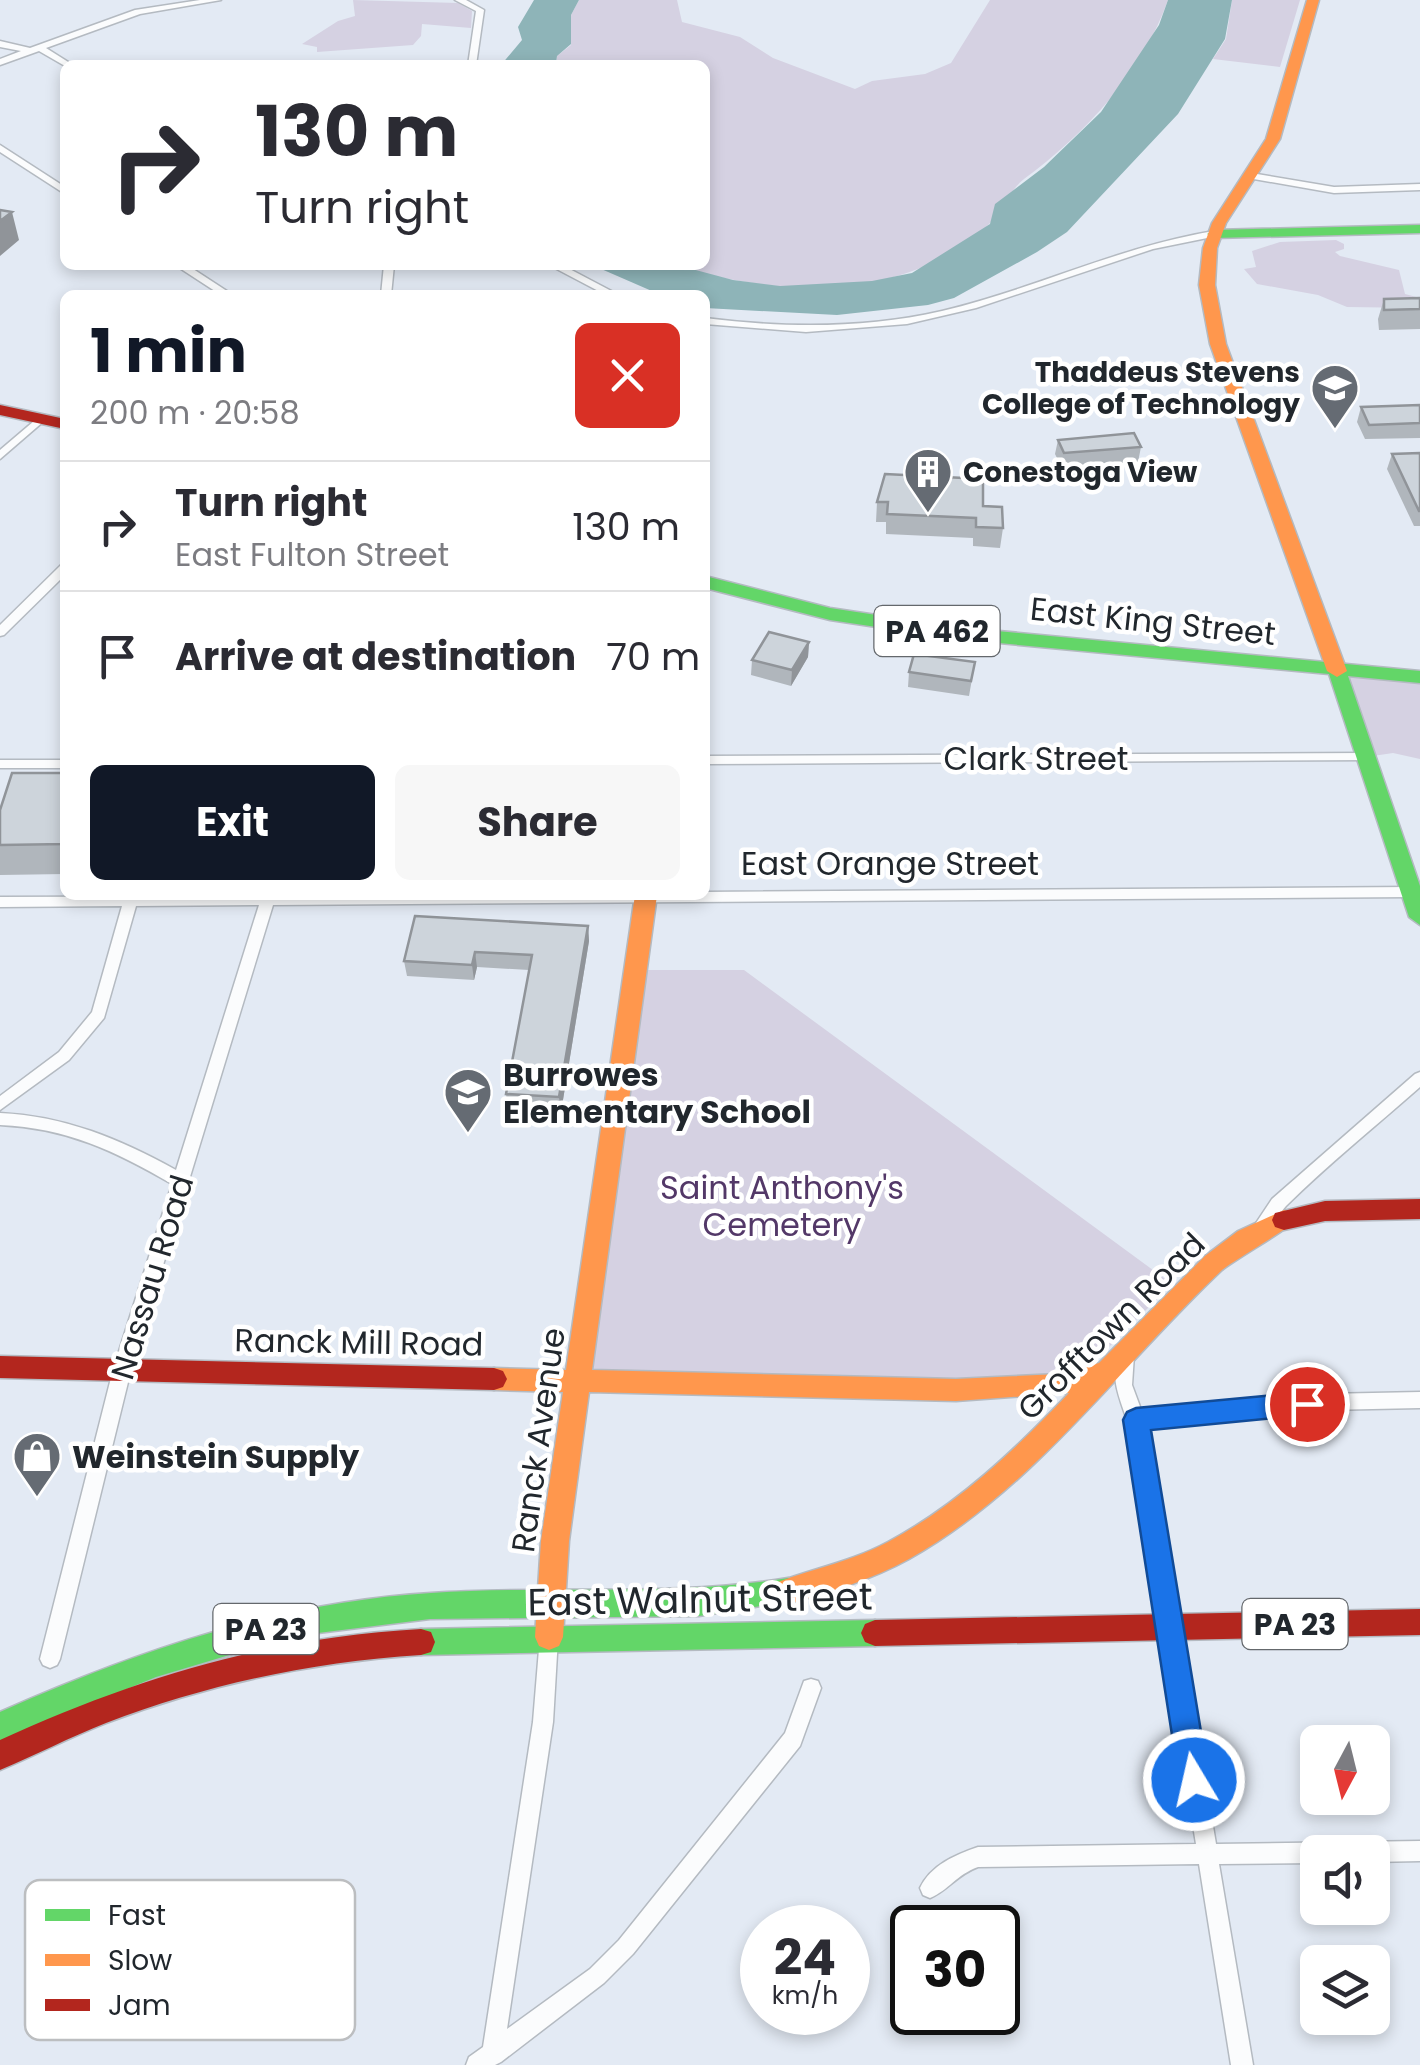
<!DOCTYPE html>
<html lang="en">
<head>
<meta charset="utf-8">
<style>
  :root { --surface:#fff; --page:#f7f7f7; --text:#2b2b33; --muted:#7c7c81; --line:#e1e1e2; --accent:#111827 }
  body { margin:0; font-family:Poppins,sans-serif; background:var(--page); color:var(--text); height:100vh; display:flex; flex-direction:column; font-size:38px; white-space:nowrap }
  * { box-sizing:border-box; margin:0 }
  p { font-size:32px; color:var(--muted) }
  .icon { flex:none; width:55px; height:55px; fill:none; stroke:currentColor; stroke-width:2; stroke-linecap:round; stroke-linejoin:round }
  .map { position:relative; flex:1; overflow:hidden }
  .details { position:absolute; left:60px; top:290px; width:650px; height:610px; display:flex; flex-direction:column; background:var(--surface); border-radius:15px; box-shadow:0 5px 15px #0003 }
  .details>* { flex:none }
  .banner { position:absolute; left:60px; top:60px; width:650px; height:210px; border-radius:15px; box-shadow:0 5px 15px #0003; background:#fff; color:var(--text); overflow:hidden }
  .needle { width:65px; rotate:187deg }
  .tools { position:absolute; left:1300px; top:1725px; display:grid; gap:20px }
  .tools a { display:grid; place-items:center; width:90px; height:90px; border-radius:15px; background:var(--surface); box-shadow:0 5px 15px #0003; font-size:50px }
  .speed { position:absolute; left:740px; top:1905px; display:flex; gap:20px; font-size:50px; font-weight:700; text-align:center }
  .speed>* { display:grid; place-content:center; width:130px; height:130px; border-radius:50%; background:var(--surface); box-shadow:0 5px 15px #0003; line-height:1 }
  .speed small { font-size:25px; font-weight:400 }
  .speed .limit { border:5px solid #111; border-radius:15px; background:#fff; color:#111 }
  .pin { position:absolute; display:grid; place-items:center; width:85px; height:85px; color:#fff; margin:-42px; border:5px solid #fff; border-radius:50%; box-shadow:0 2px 10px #0007 }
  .me { position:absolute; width:110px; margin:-55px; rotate:351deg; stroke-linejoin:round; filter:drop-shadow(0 0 8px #0008) }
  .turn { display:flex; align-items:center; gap:35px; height:210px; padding:0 30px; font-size:45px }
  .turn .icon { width:130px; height:130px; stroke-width:2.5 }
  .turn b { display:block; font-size:70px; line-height:85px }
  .round { display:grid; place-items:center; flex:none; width:105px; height:105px; border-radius:15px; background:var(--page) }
  .head { display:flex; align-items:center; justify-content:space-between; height:170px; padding:0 30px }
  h1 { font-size:60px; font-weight:700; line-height:75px; color:var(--accent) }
  .primary-button { display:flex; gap:20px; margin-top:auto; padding:20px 30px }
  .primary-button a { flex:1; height:115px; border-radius:15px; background:var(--accent); color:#fff; font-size:40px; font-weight:700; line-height:115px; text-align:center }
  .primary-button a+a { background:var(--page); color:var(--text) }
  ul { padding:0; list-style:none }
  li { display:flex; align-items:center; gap:30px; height:130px; padding:0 30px; border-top:2px solid var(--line) }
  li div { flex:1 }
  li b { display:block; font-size:38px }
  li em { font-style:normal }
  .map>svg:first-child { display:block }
  .green { fill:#d5d1e2 }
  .water { fill:#8eb4b8 }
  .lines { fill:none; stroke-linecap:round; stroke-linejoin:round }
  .street-casing { stroke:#b4bac1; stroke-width:3 }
  .fast-casing { stroke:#b4bac1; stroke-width:3 }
  .slow-casing { stroke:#b4bac1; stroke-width:3 }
  .jam-casing { stroke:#b4bac1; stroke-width:3 }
  .street { fill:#fbfcfd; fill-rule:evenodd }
  .fast { fill:#63d668; fill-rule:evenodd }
  .slow { fill:#ff974d; fill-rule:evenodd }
  .jam { fill:#b3261e; fill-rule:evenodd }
  .wall { fill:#b0b6bc }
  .shaded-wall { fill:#909499 }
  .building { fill:#cdd4db; stroke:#909499; stroke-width:2.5 }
  .route { fill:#1a73e8; stroke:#114b97; stroke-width:2.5 }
  .labels { text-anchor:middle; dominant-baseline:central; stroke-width:9; stroke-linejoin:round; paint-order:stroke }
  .far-poi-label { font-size:28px; font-weight:bold; fill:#21272d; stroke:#fff; text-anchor:end }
  .shield { fill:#fff; stroke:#64686c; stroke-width:2.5 }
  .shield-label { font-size:30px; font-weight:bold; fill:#21272d }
  .street-label { font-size:32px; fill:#21272d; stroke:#fff }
  .poi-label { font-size:32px; font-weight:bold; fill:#21272d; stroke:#fff; text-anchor:start }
  .park-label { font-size:32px; fill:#533868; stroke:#fff }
  .near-street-label { font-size:38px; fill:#21272d; stroke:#fff }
  .key { fill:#fff; stroke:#bcbec0; stroke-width:2.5 }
  .key-label { font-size:28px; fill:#21272d }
</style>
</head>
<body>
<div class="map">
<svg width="1420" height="2065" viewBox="0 0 1420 2065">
  <rect width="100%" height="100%" fill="#e3eaf4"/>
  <path class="green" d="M353 0 458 3 472 11 471 28 422 24 421 36 413 45 317 52V47L302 44 338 21 355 16Z
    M579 0H677L682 22 740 37 773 58 855 89 872 81 925 74 951 63 990 0H1168C1142 73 1085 134 1024 179 1012 188 1002 209 992 221 984 230 972 238 962 245 885 301 765 295 677 265H705V65L556 63 557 56 571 45V15Z
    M1232 0H1300L1280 67 1213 59 1226 39Z
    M1336 240 1344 244V249L1335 252 1340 256 1399 270 1405 294 1420 298V308L1347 307 1318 295 1257 284 1244 269 1256 267 1252 251 1280 242Z
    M1337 671 1420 677V759L1393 753 1366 757Z
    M644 970H744L1172 1284 1090 1366 1033 1381 590 1369Z"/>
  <path class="water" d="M534 0H579L571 15V44L557 56 556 63 562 65H501L522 40 518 27Z
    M1168 0H1232L1225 39 1178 114 1067 232 1037 252 954 298 928 305 837 315 705 308V295H661L592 265H677L733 280 780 286 872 281 912 273 990 224 995 204 1044 167 1101 112 1159 25Z"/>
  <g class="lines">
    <g class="street-casing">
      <path id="street" d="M200 0H221L140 14 46 48 73 65 65 66 39 51 0 65V59L21 51 0 47V41L30 48 135 10Z
        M455 0H466L484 10 476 65H468L476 11Z
        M0 145 65 187V194L0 152Z
        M1251 173 1334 187 1420 184V190L1334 193 1248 178 1246 176Z
        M1214 231 1219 234 1217 236 1153 249 976 308 907 324 806 332 705 324V318C784 328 864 329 942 311 1035 289 1118 247 1214 231Z
        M175 265H187L233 295H221Z
        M384 265H394L391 295H381Z
        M549 265H562L619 295H606Z
        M40 416 44 417V421L0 459V450Z
        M65 564V575L4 635 0 636V625L61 565Z
        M1366 753 1373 757 1371 760 705 764V756Z
        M0 760H65V768H0Z
        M1412 887 1419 892 1412 897 273 905 131 1370 60 1659 57 1665 50 1668 43 1665 40 1659 113 1370 172 1184C115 1151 67 1128 0 1125V1113C65 1116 120 1139 176 1170L259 905 136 906 104 1018 69 1060 0 1110V1096L59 1052 92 1012 122 906 0 907V897L705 895V892Z
        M1420 1072V1087C1376 1126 1328 1164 1286 1206 1276 1217 1271 1237 1254 1234L1252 1229 1272 1199 1415 1074Z
        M1125 1348 1131 1350 1134 1355 1132 1385 1142 1412 1325 1394 1420 1392V1408L1325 1410 1146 1427 1216 1844 1420 1841V1861L1372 1862V1852H1318V1863L1219 1864 1253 2065H1231L1199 1864 978 1867C956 1875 949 1890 930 1898L923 1895 920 1888C931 1865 955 1855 978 1847L1196 1844 1127 1420C1118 1394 1110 1377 1119 1350Z
        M549 1628 556 1631 558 1637 553 1722 507 2029 590 1969 619 1940 785 1733 804 1681 811 1679 818 1681 821 1688 800 1746 633 1954 604 1983 501 2062 495 2065H466L469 2057 483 2047 533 1722 540 1637 542 1631Z"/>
    </g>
    <g class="fast-casing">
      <path id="fast" d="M1420 225V233L1214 238 1207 234 1214 230Z
        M705 576 830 608 956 627 1420 671V683L1348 676 1420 886V925L1409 917 1329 674 956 639 830 620 705 588Z
        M788 1578 798 1582 802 1591 798 1600 699 1616 430 1619 318 1633 263 1645 156 1677 0 1741V1712C137 1651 280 1602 431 1593 550 1585 669 1597 788 1578Z
        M875 1620 885 1624 889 1633 885 1642 875 1646 421 1655 411 1652 407 1642 411 1632 421 1629Z"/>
    </g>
    <g class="slow-casing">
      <path id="slow" d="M1307 0H1319L1280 139 1226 223 1217 248 1215 285 1226 344 1347 671 1337 677 1327 671 1210 344 1199 285 1203 248 1212 223 1266 139Z
        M635 895H657L592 1370 956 1379 1059 1374 1099 1363 1205 1256 1238 1231 1284 1210 1293 1213 1296 1220C1293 1226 1236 1259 1222 1270 1119 1367 1035 1488 909 1559 871 1580 830 1592 788 1604L778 1600 774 1591 778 1582C815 1568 853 1561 888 1542 957 1505 1016 1449 1069 1393L956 1401 589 1392 569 1541 563 1637 559 1646 549 1650 539 1646 535 1637 541 1541 563 1392 494 1390 485 1387 481 1379 485 1371 494 1368 566 1370Z"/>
    </g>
    <g class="jam-casing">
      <path id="jam" d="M0 405 65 419V429L0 415Z
        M1420 1199V1219L1325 1221 1284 1230 1275 1227 1272 1220 1275 1213 1325 1201Z
        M0 1356 494 1368 503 1371 507 1379 503 1387 494 1390 0 1378Z
        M1420 1609V1635L875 1646 865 1642 861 1633 865 1624 875 1620Z
        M421 1629 431 1632 435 1642 431 1652 421 1655C312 1662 208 1684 106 1723 70 1737 36 1755 0 1770V1740C135 1678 272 1637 421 1629Z"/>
    </g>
    <use href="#street" class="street"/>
    <use href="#fast" class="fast"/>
    <use href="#slow" class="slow"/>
    <use href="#jam" class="jam"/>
  </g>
  <path class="wall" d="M1420 298V329L1379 330 1378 319 1384 299Z
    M1420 405V438L1365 439 1357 422 1361 407Z
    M1058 440 1141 447 1138 462 1062 468 1055 454Z
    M1420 453V526H1414L1387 469 1392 454Z
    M877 502 983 506 1003 528 1000 548 973 546V538L886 534V522H876Z
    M809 642 808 657 791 686 751 675 752 660Z
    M975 662 969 696 908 687 909 672Z
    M65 773V874L0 875V810Z
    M588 926 589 941 561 1112 508 1109 506 1094 529 970 477 967 474 980 407 976 404 961Z"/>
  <path class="shaded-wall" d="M12 212 19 240 0 256V221Z
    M809 642 808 657 791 686 792 670Z
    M588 926 589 941 561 1112 559 1097Z
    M475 952 477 967 474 980 472 965Z"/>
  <path class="building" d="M0 210 12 212 0 221Z
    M1420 298V309L1384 310V299Z
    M1420 405V423L1369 425 1361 407Z
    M1134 433 1141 447 1064 453 1058 440Z
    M1420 453V511H1419L1392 454Z
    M885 474 983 479V506L1002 507 1003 528 976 527V518L887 514 888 502H877Z
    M769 632 809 642 792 670 752 660Z
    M914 654 975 662 971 681 909 672Z
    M12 773H65V844L0 845V810Z
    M415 916 588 926 559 1097 506 1094 532 955 475 952 472 965 404 961Z"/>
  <path class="route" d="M1307 1392 1317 1395 1320 1404 1317 1412 1307 1415 1151 1430 1209 1780 1205 1791 1194 1795 1183 1791 1179 1780 1123 1420 1127 1412 1136 1408Z"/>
  <defs>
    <g id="university-pin" transform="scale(2.5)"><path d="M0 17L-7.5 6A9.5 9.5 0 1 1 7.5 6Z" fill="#656b73" stroke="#fff"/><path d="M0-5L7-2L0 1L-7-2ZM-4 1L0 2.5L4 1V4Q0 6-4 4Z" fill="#fff"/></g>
    <g id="building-pin" transform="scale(2.5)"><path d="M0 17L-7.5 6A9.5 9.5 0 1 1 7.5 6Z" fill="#656b73" stroke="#fff"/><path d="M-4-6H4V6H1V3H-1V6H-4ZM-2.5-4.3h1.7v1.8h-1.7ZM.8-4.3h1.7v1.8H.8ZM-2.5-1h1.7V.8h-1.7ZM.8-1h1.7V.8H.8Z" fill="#fff"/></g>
    <g id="school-pin" transform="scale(2.5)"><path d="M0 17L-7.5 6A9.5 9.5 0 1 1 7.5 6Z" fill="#656b73" stroke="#fff"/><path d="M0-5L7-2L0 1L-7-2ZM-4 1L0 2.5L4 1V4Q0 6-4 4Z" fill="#fff"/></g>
    <g id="shop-pin" transform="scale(2.5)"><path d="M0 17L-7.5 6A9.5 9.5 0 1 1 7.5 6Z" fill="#656b73" stroke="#fff"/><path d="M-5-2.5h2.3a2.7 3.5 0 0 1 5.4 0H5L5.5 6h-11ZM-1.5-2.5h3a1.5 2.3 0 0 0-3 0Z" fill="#fff"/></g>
  </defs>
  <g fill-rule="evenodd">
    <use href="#university-pin" x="1335" y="388"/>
    <use href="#building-pin" x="928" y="472"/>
    <use href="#school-pin" x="468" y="1092"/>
    <use href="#shop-pin" x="37" y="1456"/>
  </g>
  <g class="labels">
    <g class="far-poi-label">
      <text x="1300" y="372">Thaddeus Stevens<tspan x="1300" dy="32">College of Technology</tspan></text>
      <text x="963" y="472" text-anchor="start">Conestoga View</text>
    </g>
    <g class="shield">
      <rect x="874.5" y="606" width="125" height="50" rx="8"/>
      <rect x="1242.5" y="1599" width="105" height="50" rx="8"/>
      <rect x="213.5" y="1604" width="105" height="50" rx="8"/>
    </g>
    <g class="shield-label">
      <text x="937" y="631">PA 462</text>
      <text x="1295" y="1624">PA 23</text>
      <text x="266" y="1629">PA 23</text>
    </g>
    <g class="street-label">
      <text transform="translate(1153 621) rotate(6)">East King Street</text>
      <text x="1036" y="758">Clark Street</text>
      <text x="890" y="863">East Orange Street</text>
      <text transform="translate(152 1277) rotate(-73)">Nassau Road</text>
      <text transform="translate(1111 1326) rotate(-45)">Grofftown Road</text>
      <text transform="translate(359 1342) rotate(1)">Ranck Mill Road</text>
      <text transform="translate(538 1440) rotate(-82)">Ranck Avenue</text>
    </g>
    <g class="poi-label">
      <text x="503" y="1074">Burrowes<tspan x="503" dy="37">Elementary School</tspan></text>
      <text x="72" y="1456">Weinstein Supply</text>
    </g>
    <g class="park-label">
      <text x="782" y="1187">Saint Anthony's<tspan x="782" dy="37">Cemetery</tspan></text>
    </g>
    <g class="near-street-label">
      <text transform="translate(700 1599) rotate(-1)">East Walnut Street</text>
    </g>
  </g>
  <rect x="25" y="1880" width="330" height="160" rx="15" class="key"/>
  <rect x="45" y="1909" width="45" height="12" fill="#63d668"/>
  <rect x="45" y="1954" width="45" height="12" fill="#ff974d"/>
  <rect x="45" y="1999" width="45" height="12" fill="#b3261e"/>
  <g class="key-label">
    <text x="108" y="1925">Fast</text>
    <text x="108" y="1970">Slow</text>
    <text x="108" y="2015">Jam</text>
  </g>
</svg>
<div class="tools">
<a><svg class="needle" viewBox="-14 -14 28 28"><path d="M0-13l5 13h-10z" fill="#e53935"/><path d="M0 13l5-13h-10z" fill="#7c7c81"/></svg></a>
<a><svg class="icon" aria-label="sound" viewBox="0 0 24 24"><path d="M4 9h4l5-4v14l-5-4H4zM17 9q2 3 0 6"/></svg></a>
<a><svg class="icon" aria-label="layers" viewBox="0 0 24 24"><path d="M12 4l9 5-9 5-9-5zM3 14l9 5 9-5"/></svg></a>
</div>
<div class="speed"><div>24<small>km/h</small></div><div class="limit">30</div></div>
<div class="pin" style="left:1307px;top:1404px;background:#d93025"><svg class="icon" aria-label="arrive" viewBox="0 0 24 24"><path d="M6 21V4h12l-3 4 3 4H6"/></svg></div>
<svg class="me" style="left:1194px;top:1780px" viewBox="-20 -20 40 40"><circle r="17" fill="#1a73e8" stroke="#fff" stroke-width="3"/><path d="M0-11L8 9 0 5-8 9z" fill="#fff"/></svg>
<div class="banner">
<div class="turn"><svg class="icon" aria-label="right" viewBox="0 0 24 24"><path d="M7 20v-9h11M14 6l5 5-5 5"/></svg><div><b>130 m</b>Turn right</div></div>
</div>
<section class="details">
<div class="head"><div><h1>1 min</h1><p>200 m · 20:58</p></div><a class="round" style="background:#d93025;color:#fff"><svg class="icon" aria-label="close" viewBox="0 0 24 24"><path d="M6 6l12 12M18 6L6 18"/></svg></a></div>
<ul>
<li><svg class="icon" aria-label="right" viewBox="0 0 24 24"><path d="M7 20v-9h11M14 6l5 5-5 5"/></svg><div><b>Turn right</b><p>East Fulton Street</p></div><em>130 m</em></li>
<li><svg class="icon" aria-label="arrive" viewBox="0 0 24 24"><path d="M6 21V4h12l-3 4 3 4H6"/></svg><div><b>Arrive at destination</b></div><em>70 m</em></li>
</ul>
<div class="primary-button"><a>Exit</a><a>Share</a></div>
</section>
</div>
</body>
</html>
